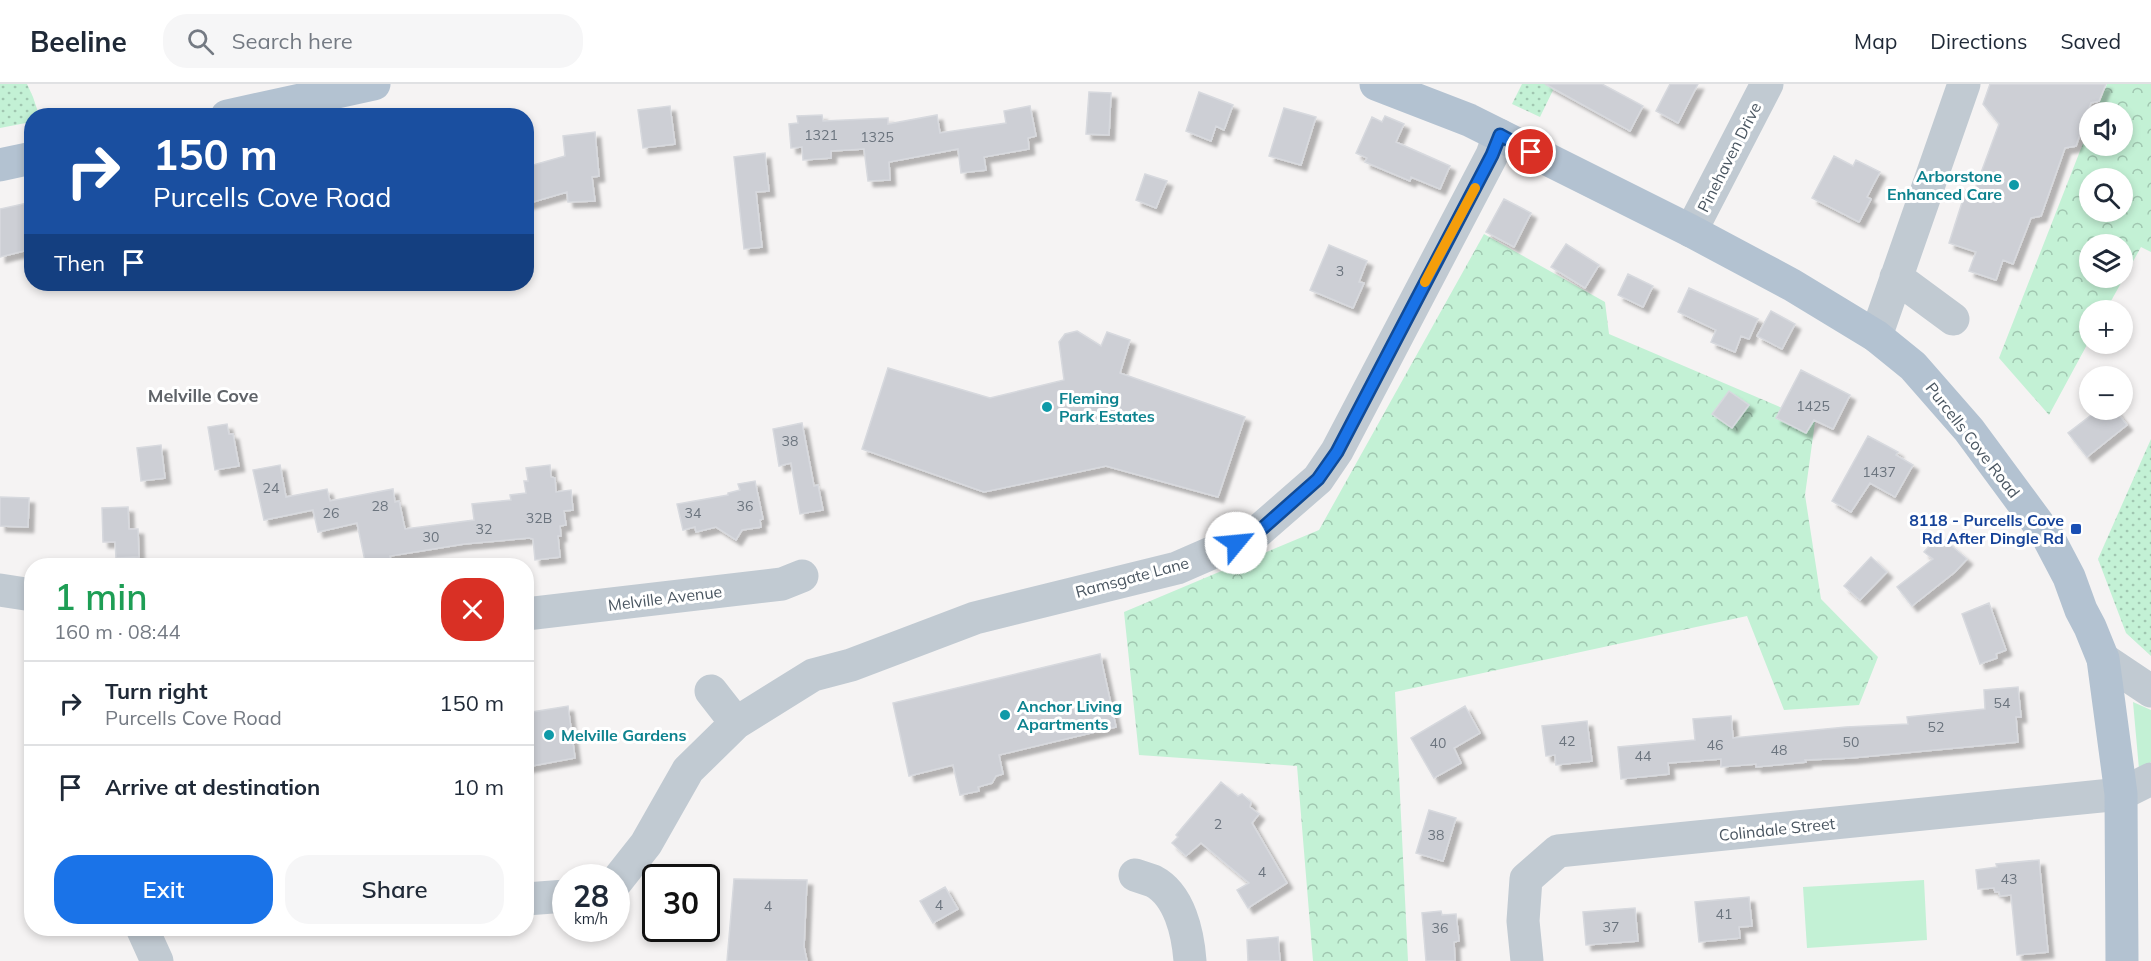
<!DOCTYPE html>
<html lang="en">
<head>
<meta charset="utf-8">
<style>
  :root { --surface:#fff; --page:#f6f6f7; --text:#1f2937; --muted:#747a83; --line:#e0e1e3; --accent:#1a73e8 }
  body { margin:0; font-family:Mulish,sans-serif; background:var(--page); color:var(--text); height:100vh; display:flex; flex-direction:column; font-size:22px; white-space:nowrap }
  * { box-sizing:border-box; margin:0 }
  p { font-size:20px; color:var(--muted) }
  .icon { flex:none; width:33px; height:33px; fill:none; stroke:currentColor; stroke-width:2; stroke-linecap:round; stroke-linejoin:round }
  .map { position:relative; flex:1; overflow:hidden }
  .side { position:absolute; left:24px; top:474px; width:510px; height:378px; display:flex; flex-direction:column; background:var(--surface); border-radius:24px; box-shadow:0 3px 9px #0003 }
  .side>* { flex:none }
  .guide { position:absolute; left:24px; top:24px; width:510px; height:183px; border-radius:24px; box-shadow:0 3px 9px #0003; background:#1a4fa0; color:#fff; overflow:hidden }
  .tools { position:absolute; left:2079px; top:18px; display:grid; gap:12px }
  .tools a { display:grid; place-items:center; width:54px; height:54px; border-radius:50%; background:var(--surface); box-shadow:0 3px 9px #0003; font-size:30px }
  .speed { position:absolute; left:552px; top:780px; display:flex; gap:12px; font-size:30px; font-weight:700; text-align:center }
  .speed>* { display:grid; place-content:center; width:78px; height:78px; border-radius:50%; background:var(--surface); box-shadow:0 3px 9px #0003; line-height:1 }
  .speed small { font-size:15px; font-weight:400 }
  .speed .limit { border:3px solid #111; border-radius:9px; background:#fff; color:#111 }
  .pin { position:absolute; display:grid; place-items:center; width:51px; height:51px; color:#fff; margin:-26px; border:3px solid #fff; border-radius:50%; box-shadow:0 2px 6px #0007 }
  .me { position:absolute; width:66px; margin:-33px; rotate:62deg; stroke-linejoin:round; filter:drop-shadow(0 0 4px #0008) }
  .turn { display:flex; align-items:center; gap:21px; height:126px; padding:0 30px; font-size:27px }
  .turn .icon { width:78px; height:78px; stroke-width:2.5 }
  .turn b { display:block; font-size:42px; line-height:51px }
  .then { display:flex; align-items:center; height:57px; padding:0 30px; background:#0003; gap:12px; font-size:22px }
  .round { display:grid; place-items:center; flex:none; width:63px; height:63px; border-radius:24px; background:var(--page) }
  .headline { display:flex; align-items:center; justify-content:space-between; height:102px; padding:0 30px }
  h1 { font-size:36px; font-weight:600; line-height:45px; color:#1e9e55 }
  .button { display:flex; gap:12px; margin-top:auto; padding:12px 30px }
  .button a { flex:1; height:69px; border-radius:24px; background:var(--accent); color:#fff; font-size:24px; font-weight:600; line-height:69px; text-align:center }
  .button a+a { background:var(--page); color:var(--text) }
  ul { padding:0; list-style:none }
  li { display:flex; align-items:center; gap:18px; height:84px; padding:0 30px; border-top:2px solid var(--line) }
  li div { flex:1 }
  li b { display:block; font-size:22px }
  li em { font-style:normal }
  header { display:flex; align-items:center; gap:36px; box-sizing:border-box; height:84px; padding:0 30px; background:var(--surface); border-bottom:2px solid var(--line) }
  header strong { font-size:28px }
  nav { display:flex; gap:33px; margin-inline-start:auto; font-size:21px }
  .search { width:420px; height:54px; background:var(--page); display:flex; align-items:center; gap:15px; box-sizing:border-box; padding:0 21px; border-radius:24px; color:var(--muted); font-size:22px }
  .map>svg:first-child { display:block }
  .grass { fill:#c3f1d5 }
  .forest { fill:url(#forest-crowns); fill-rule:evenodd }
  .park { fill:url(#park-dots) }
  .building { fill:#cdcfd5; stroke:#d7d9de; stroke-width:1.5; filter:url(#shadow) }
  .lines { fill:none; stroke-linecap:round; stroke-linejoin:round }
  .minor { stroke:#c1cad2; stroke-width:33 }
  .major { stroke:#b3c2d1; stroke-width:33 }
  .route-casing { stroke:#114b97; stroke-width:15 }
  .route { stroke:#1a73e8; stroke-width:10 }
  .slow { stroke:#f59e0b; stroke-width:10 }
  .culture-dot { fill:#0f9aa8; stroke:#fff; stroke-width:2 }
  .transit-dot { fill:#1a4fb4; stroke:#fff; stroke-width:2 }
  .labels { text-anchor:middle; dominant-baseline:central; stroke-width:6; stroke-linejoin:round; paint-order:stroke }
  .number-label { font-size:14px; fill:#6b747e }
  .street-label { font-size:16px; fill:#4a5661; stroke:#fff }
  .culture-label { font-size:16px; font-weight:bold; fill:#0d838f; stroke:#fff; text-anchor:start }
  .transit-label { font-size:16px; font-weight:bold; fill:#164399; stroke:#fff; text-anchor:end }
  .neighbourhood-label { font-size:18px; font-weight:bold; fill:#5f6368; stroke:#fff }
</style>
</head>
<body>
<header>
<strong>Beeline</strong>
<div class="search"><svg class="icon" aria-label="search" viewBox="0 0 24 24"><circle cx="10" cy="10" r="6"/><path d="M15 15l6 6"/></svg>Search here</div>
<nav><a>Map</a><a>Directions</a><a>Saved</a></nav>
</header>
<div class="map">
<svg width="2151" height="877" viewBox="0 0 2151 877">
  <defs>
    <pattern id="forest-crowns" width="20" height="18" patternUnits="userSpaceOnUse" patternTransform="scale(1.5)"><rect width="20" height="18" fill="#c3f1d5"/><path d="M2 6a3 3 0 1 1 6 0M12 15a3 3 0 1 1 6 0" fill="none" stroke="#a0c6b0"/></pattern>
    <pattern id="park-dots" width="8" height="8" patternUnits="userSpaceOnUse" patternTransform="scale(1.5)"><rect width="8" height="8" fill="#c3f1d5"/><path d="M2 2h.1M6 6h.1" fill="none" stroke="#a0c6b0" stroke-width="1.8" stroke-linecap="round"/></pattern>
    <filter id="shadow"><feDropShadow dx="5.5" dy="5.5" stdDeviation="1.5" flood-color="#0004"/></filter>
  </defs>
  <rect width="100%" height="100%" fill="#f5f3f3"/>
  <path class="grass" d="M2133 618 2151 626V678L2139 685Z
    M1924 796 1927 856 1807 864 1803 803Z"/>
  <path class="forest" d="M2107 0H2151V168L2141 163 2106 226H2090L2089 257 2049 331 1999 274 2089 44 2090 62H2122V28H2096ZM2090 94H2122V128H2090ZM2090 160H2122V194H2090Z
    M1484 150 1605 218 1609 250 1815 338 1805 411 1821 515 1878 573 1859 621 1784 626 1747 532 1395 608 1408 877H1313L1297 682 1139 671 1124 528 1319 446Z"/>
  <path class="park" d="M0 0H27L33 13 39 31 32 32 31 38 0 44Z
    M1522 0H1556L1540 33 1512 20Z
    M2151 355V572L2126 549 2098 475Z"/>
  <path class="building" d="M1545 0H1602L1643 22 1630 47Z
    M1670 0H1698L1678 39 1656 27Z
    M1990 0H2106L2099 17 2091 19 2076 62 2065 64 2041 132 2031 134 2013 180 2003 176 1996 196 1969 187 1976 168 1949 159 1966 106 1975 105 1999 40 1983 20Z
    M1089 8 1111 9 1109 51 1086 50Z
    M1199 8 1233 21 1224 46 1216 42 1211 57 1186 47Z
    M670 22 675 60 643 64 638 26Z
    M1030 22 1036 52 1028 54 1029 65 984 73 986 86 961 89 958 65 889 78 890 96 868 97 864 65 831 67V74L803 76 802 63 791 64 789 40 798 39 797 32 822 31 823 37 888 34V40L937 31 940 49 1006 39 1004 27Z
    M1284 24 1316 33 1301 81 1269 72Z
    M1385 32 1404 40 1396 58 1450 82 1440 105 1411 93 1410 97 1365 78 1367 74 1356 69 1372 33 1382 38Z
    M595 48 599 92 592 93 595 117 568 118 567 108 526 120V83L565 72 563 52Z
    M765 69 769 107 756 108 762 163 744 165 734 73Z
    M1834 72 1853 82 1856 76 1880 88 1867 113 1871 115 1859 138 1812 114Z
    M1145 90 1167 97 1156 124 1136 116Z
    M1504 115 1531 129 1514 163 1486 148Z
    M32 118V165L0 173V125Z
    M1566 160 1599 181 1585 204 1551 183Z
    M1329 161 1367 177 1359 198 1364 199 1353 224 1310 206Z
    M1628 190 1653 202 1643 223 1618 211Z
    M1689 204 1758 235 1749 255 1741 252 1735 268 1711 258 1716 246 1678 228Z
    M1771 227 1795 240 1782 265 1757 252Z
    M1077 247 1101 262 1107 248 1130 256 1120 289 1245 333 1218 413 1106 382 984 408 862 365 888 284 990 314 1064 296 1059 258 1065 250Z
    M1801 286 1850 311 1833 345 1814 336 1806 349 1776 334Z
    M1729 307 1749 321 1732 344 1712 330Z
    M2098 326H2115L2127 341 2087 373 2068 349Z
    M802 339 814 402 818 401 823 426 800 430 791 379 779 382 773 345Z
    M227 340 229 350H233L239 382 215 386 208 343Z
    M1868 352 1898 368 1896 371 1913 381 1895 413 1870 399 1851 428 1832 417Z
    M161 361 165 394 141 397 137 364Z
    M280 381 286 413 327 405 330 417 393 405 395 418 399 417 405 445 474 436 472 420 511 416 510 411 526 409 524 397H528L526 384 550 381 551 393 555 394 556 408 571 406 573 426 564 427 566 441 560 442 561 452H558L560 473 535 476 533 455 529 454 464 460 390 472 392 482H366L357 439 318 448 313 426 264 436 253 386Z
    M755 397 763 435 760 436 761 443 742 446 736 456 716 443 696 448 695 443 683 446 677 420 728 411V409L740 406 738 400Z
    M0 413 29 414 28 443 0 442Z
    M128 423 129 445H138L139 473 116 474 115 458H103L102 424Z
    M1939 451 1967 475 1955 488 1912 522 1897 503 1933 475 1924 468Z
    M1871 473 1887 488 1860 516 1844 502Z
    M1989 519 2006 566 1996 570 1997 574 1980 580 1962 530Z
    M1100 570 1116 643 999 671 1003 690 996 692 992 699 978 703 979 707 960 711 953 681 909 692 893 619Z
    M2018 603 2021 633H2016L2018 658 1851 674 1805 676 1806 678 1756 683V680L1721 683V675L1668 679 1669 690 1621 695 1618 663 1695 656 1693 635 1731 632 1733 654 1846 643 1908 640 1907 633 1985 625 1984 606Z
    M568 622 575 674 526 683V629Z
    M1465 622 1480 649 1454 664 1461 679 1434 694 1411 654Z
    M1587 637 1592 677 1556 681 1555 671 1546 672 1542 642Z
    M1221 698 1238 712 1242 710 1251 718 1250 723 1259 730 1252 739 1287 799 1248 824 1237 806 1249 799 1201 759 1186 772 1172 759 1178 753 1176 751Z
    M1429 726 1456 734 1443 777 1416 769Z
    M2039 776 2048 868 2017 871 2011 811 2000 812 1999 808H1995L1994 804 1978 805 1976 786 1997 783 1996 780Z
    M734 795 807 796 804 863 807 877H727Z
    M945 803 958 825 933 839 920 817Z
    M1749 813 1752 842 1739 843 1740 854 1699 858 1695 818Z
    M1635 824 1638 857 1586 861 1583 828Z
    M1441 827 1442 831 1456 830 1459 857 1454 858 1455 877H1426L1422 829Z
    M1278 853 1280 877H1248L1247 856Z"/>
  <g class="lines">
    <path class="minor" d="M1691 147 1767 0
      M1896 193 1953 235
      M1876 252 1964 0
      M0 506 32 511
      M526 530 782 500 802 492
      M2103 575 2151 607
      M711 607 736 639
      M1135 791C1141 793 1147 795 1153 797 1180 811 1188 850 1190 877
      M616 798 646 760 688 686 736 639 813 591 851 581 975 534 1177 484 1255 450 1318 395 1337 367 1492 71 1499 51
      M526 815 566 812
      M142 844 157 877
      M1527 877 1523 837 1526 795 1558 767 2121 710 2151 695"/>
    <path class="major" d="M1376 0 1469 36 1691 147 1792 201 1876 252 1913 282 1969 346 2048 453 2069 493 2081 526 2090 543 2103 575 2121 710 2122 877
      M227 32 374 0
      M0 81 32 74"/>
  </g>
  <g class="lines">
    <g class="route-casing">
      <path id="route" d="M1236 459 1256 450 1318 395 1337 368 1492 71 1500 51 1531 68"/>
    </g>
    <use href="#route" class="route"/>
    <path class="slow" d="M1425 198 1475 104"/>
  </g>
  <g class="culture-dot">
    <circle cx="2014" cy="101" r="6"/>
    <circle cx="1047" cy="323" r="6"/>
    <circle cx="1005" cy="631" r="6"/>
    <circle cx="549" cy="651" r="6"/>
  </g>
  <rect class="transit-dot" x="2070" y="439" width="12" height="12" rx="3"/>
  <g class="labels">
    <g class="number-label">
      <text x="821" y="51">1321</text>
      <text x="877" y="53">1325</text>
      <text x="1340" y="187">3</text>
      <text x="1813" y="322">1425</text>
      <text x="790" y="357">38</text>
      <text x="1879" y="388">1437</text>
      <text x="271" y="404">24</text>
      <text x="380" y="422">28</text>
      <text x="745" y="422">36</text>
      <text x="331" y="429">26</text>
      <text x="693" y="429">34</text>
      <text x="539" y="434">32B</text>
      <text x="484" y="445">32</text>
      <text x="431" y="453">30</text>
      <text x="2002" y="619">54</text>
      <text x="1936" y="643">52</text>
      <text x="1567" y="657">42</text>
      <text x="1851" y="658">50</text>
      <text x="1438" y="659">40</text>
      <text x="1715" y="661">46</text>
      <text x="1779" y="666">48</text>
      <text x="1643" y="672">44</text>
      <text x="1218" y="740">2</text>
      <text x="1436" y="751">38</text>
      <text x="1262" y="788">4</text>
      <text x="2009" y="795">43</text>
      <text x="939" y="821">4</text>
      <text x="768" y="822">4</text>
      <text x="1724" y="830">41</text>
      <text x="1611" y="843">37</text>
      <text x="1440" y="844">36</text>
    </g>
    <g class="street-label">
      <text transform="translate(1729 73) rotate(-63)">Pinehaven Drive</text>
      <text transform="translate(1973 356) rotate(52)">Purcells Cove Road</text>
      <text transform="translate(1132 493) rotate(-15)">Ramsgate Lane</text>
      <text transform="translate(665 514) rotate(-7)">Melville Avenue</text>
      <text transform="translate(1777 745) rotate(-6)">Colindale Street</text>
    </g>
    <g class="culture-label">
      <text x="2002" y="92" text-anchor="end">Arborstone<tspan x="2002" dy="18">Enhanced Care</tspan></text>
      <text x="1059" y="314">Fleming<tspan x="1059" dy="18">Park Estates</tspan></text>
      <text x="1017" y="622">Anchor Living<tspan x="1017" dy="18">Apartments</tspan></text>
      <text x="561" y="651">Melville Gardens</text>
    </g>
    <g class="transit-label">
      <text x="2064" y="436">8118 - Purcells Cove<tspan x="2064" dy="18">Rd After Dingle Rd</tspan></text>
    </g>
    <g class="neighbourhood-label">
      <text x="203" y="311">Melville Cove</text>
    </g>
  </g>
</svg>
<div class="tools">
<a><svg class="icon" aria-label="sound" viewBox="0 0 24 24"><path d="M4 9h4l5-4v14l-5-4H4zM17 9q2 3 0 6"/></svg></a>
<a><svg class="icon" aria-label="search" viewBox="0 0 24 24"><circle cx="10" cy="10" r="6"/><path d="M15 15l6 6"/></svg></a>
<a><svg class="icon" aria-label="layers" viewBox="0 0 24 24"><path d="M12 4l9 5-9 5-9-5zM3 14l9 5 9-5"/></svg></a>
<a>+</a>
<a>−</a>
</div>
<div class="speed"><div>28<small>km/h</small></div><div class="limit">30</div></div>
<div class="pin" style="left:1531px;top:68px;background:#d93025"><svg class="icon" aria-label="arrive" viewBox="0 0 24 24"><path d="M6 21V4h12l-3 4 3 4H6"/></svg></div>
<svg class="me" style="left:1236px;top:459px" viewBox="-20 -20 40 40"><circle r="19" fill="#fff"/><path d="M0-13L10 11 0 6-10 11z" fill="#1a73e8"/></svg>
<div class="guide">
<div class="turn"><svg class="icon" aria-label="right" viewBox="0 0 24 24"><path d="M7 20v-9h11M14 6l5 5-5 5"/></svg><div><b>150 m</b>Purcells Cove Road</div></div>
<div class="then">Then<svg class="icon" aria-label="arrive" viewBox="0 0 24 24"><path d="M6 21V4h12l-3 4 3 4H6"/></svg></div>
</div>
<section class="side">
<div class="headline"><div><h1>1 min</h1><p>160 m · 08:44</p></div><a class="round" style="background:#d93025;color:#fff"><svg class="icon" aria-label="close" viewBox="0 0 24 24"><path d="M6 6l12 12M18 6L6 18"/></svg></a></div>
<ul>
<li><svg class="icon" aria-label="right" viewBox="0 0 24 24"><path d="M7 20v-9h11M14 6l5 5-5 5"/></svg><div><b>Turn right</b><p>Purcells Cove Road</p></div><em>150 m</em></li>
<li><svg class="icon" aria-label="arrive" viewBox="0 0 24 24"><path d="M6 21V4h12l-3 4 3 4H6"/></svg><div><b>Arrive at destination</b></div><em>10 m</em></li>
</ul>
<div class="button"><a>Exit</a><a>Share</a></div>
</section>
</div>
</body>
</html>
